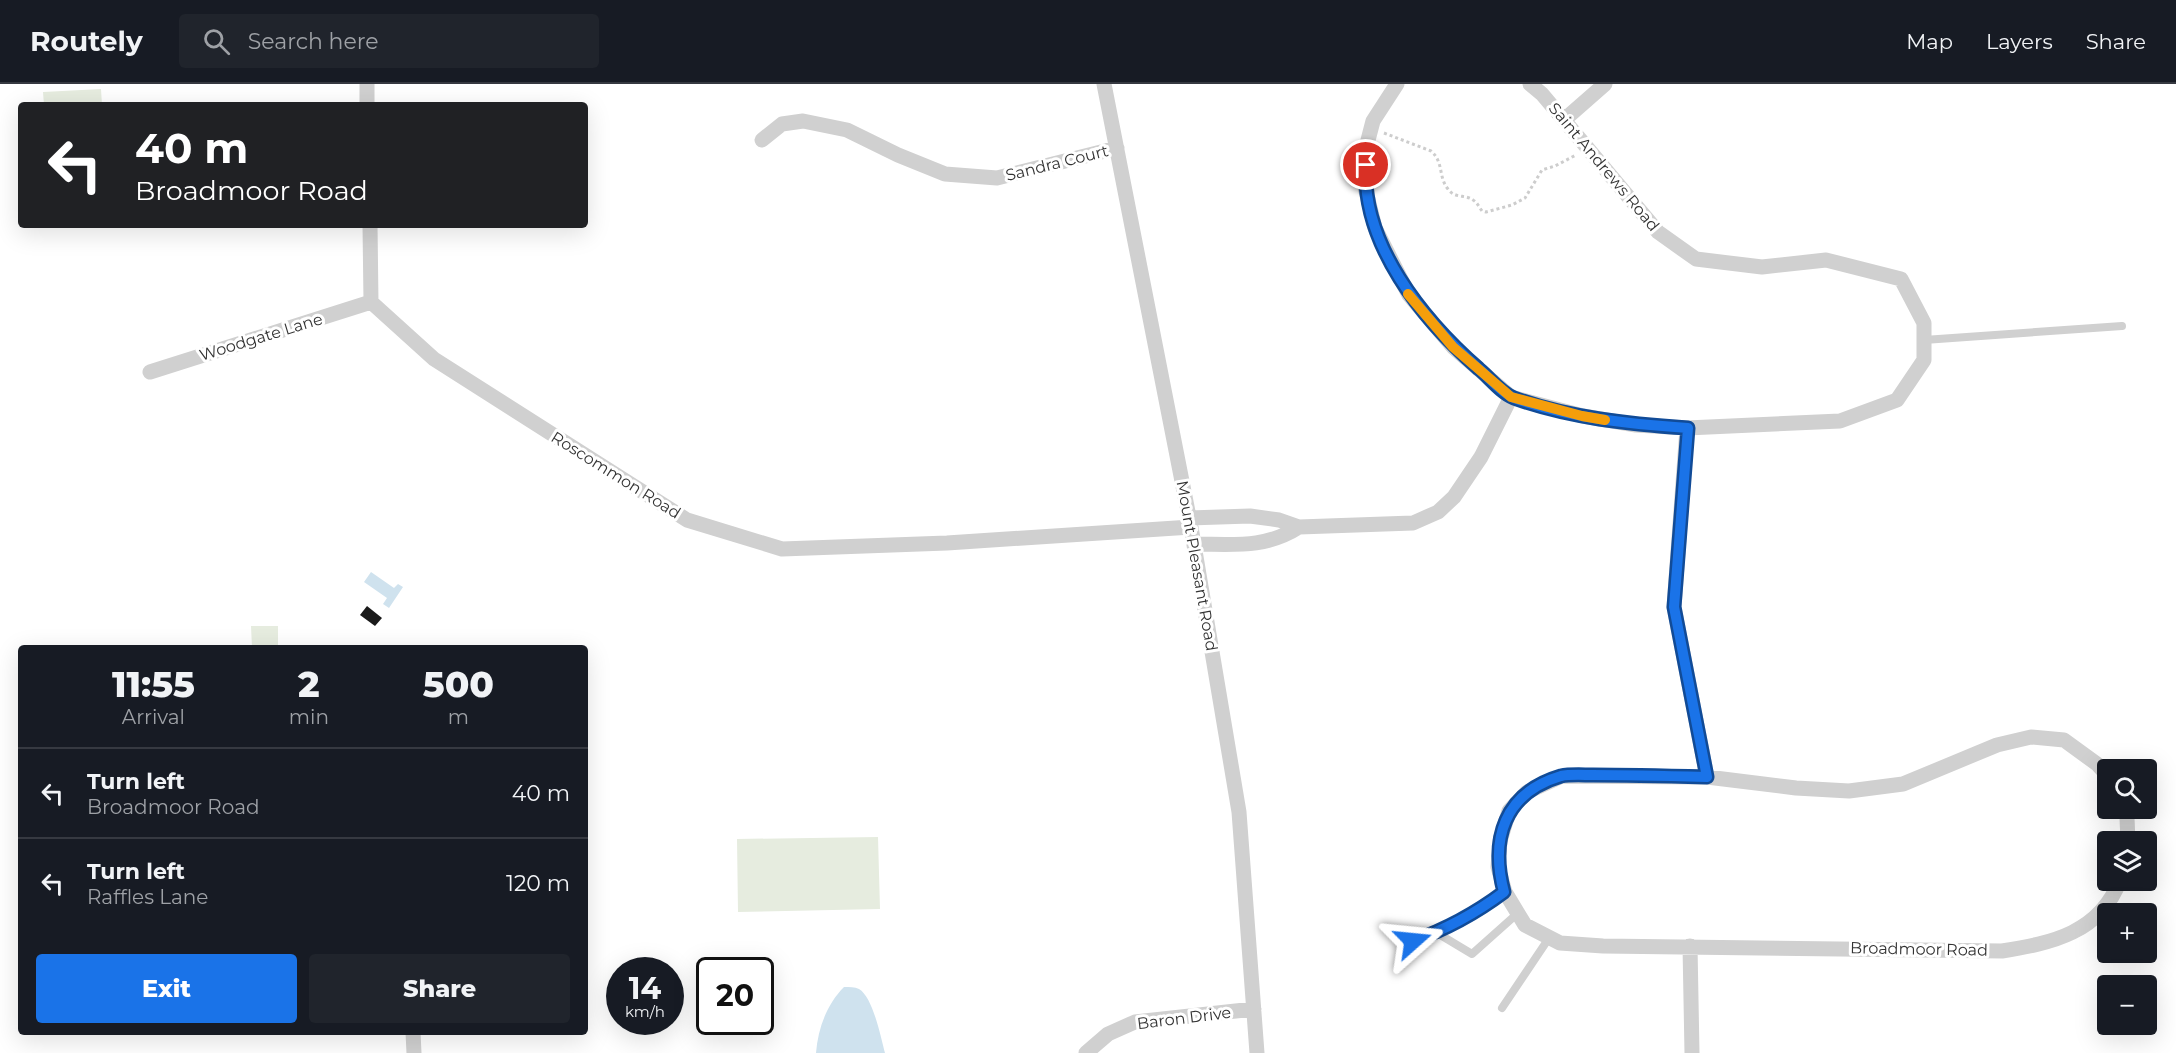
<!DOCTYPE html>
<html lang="en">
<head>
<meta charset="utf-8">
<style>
  :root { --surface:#171b24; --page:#20242c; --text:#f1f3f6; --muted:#9ea1a6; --line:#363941; --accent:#1a73e8 }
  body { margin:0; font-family:Montserrat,sans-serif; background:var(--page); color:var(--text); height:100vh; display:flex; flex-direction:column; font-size:22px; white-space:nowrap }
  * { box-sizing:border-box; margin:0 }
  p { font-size:20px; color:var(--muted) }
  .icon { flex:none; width:33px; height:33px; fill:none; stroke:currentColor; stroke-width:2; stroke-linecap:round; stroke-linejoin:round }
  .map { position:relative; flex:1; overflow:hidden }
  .details { position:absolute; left:18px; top:561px; width:570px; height:390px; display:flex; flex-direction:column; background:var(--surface); border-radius:6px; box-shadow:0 6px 24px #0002 }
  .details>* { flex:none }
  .top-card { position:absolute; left:18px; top:18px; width:570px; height:126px; border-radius:6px; box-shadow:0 6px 24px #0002; background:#202124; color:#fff; overflow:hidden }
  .buttons { position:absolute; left:2097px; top:675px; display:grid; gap:12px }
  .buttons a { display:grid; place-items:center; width:60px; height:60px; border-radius:6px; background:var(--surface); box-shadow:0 6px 24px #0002; font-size:30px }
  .speed { position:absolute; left:606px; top:873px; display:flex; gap:12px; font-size:30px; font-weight:700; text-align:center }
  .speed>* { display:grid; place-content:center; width:78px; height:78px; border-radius:50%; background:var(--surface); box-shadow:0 6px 24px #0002; line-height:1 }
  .speed small { font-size:15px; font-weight:400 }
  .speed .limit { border:3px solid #111; border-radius:9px; background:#fff; color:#111 }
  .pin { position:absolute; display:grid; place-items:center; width:51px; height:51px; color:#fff; margin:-26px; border:3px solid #fff; border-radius:50%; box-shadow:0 2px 6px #0007 }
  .me { position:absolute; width:66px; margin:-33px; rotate:72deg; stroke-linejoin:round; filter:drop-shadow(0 0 4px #0008) }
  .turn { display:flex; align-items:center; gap:21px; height:126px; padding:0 18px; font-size:27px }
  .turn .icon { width:78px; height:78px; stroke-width:2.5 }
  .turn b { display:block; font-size:42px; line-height:51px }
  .eta { display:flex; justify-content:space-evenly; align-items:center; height:102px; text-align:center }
  .eta b { font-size:36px; font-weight:800; line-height:42px }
  .cta { display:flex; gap:12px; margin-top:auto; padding:12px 18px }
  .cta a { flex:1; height:69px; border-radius:6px; background:var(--accent); color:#fff; font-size:24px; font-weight:800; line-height:69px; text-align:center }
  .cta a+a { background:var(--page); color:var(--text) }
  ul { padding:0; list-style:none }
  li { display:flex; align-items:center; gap:18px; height:90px; padding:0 18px; border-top:2px solid var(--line) }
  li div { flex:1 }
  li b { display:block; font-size:22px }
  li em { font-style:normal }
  header { display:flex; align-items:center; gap:36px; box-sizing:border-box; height:84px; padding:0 30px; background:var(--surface); border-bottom:2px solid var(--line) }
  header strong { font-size:28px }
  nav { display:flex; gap:33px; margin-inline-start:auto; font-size:21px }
  .search { width:420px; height:54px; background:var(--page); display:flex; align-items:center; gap:15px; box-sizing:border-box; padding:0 21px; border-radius:6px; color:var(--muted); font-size:22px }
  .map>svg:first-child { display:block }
  .green { fill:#e6ecdf }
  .water { fill:#cfe2ee }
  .building { fill:#1a1a1a }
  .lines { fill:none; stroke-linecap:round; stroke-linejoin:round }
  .path { stroke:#cdcdcd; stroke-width:3; stroke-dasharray:3 3; stroke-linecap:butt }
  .service { stroke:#d0d0d0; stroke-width:8 }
  .minor { stroke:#d0d0d0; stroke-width:15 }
  .route-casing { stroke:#114b97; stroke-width:15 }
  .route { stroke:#1a73e8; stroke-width:10 }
  .slow { stroke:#f59e0b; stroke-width:10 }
  .labels { text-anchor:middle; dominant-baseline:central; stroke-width:6; stroke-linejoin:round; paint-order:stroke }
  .street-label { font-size:16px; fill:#333; stroke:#fff }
</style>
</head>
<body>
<header>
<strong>Routely</strong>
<div class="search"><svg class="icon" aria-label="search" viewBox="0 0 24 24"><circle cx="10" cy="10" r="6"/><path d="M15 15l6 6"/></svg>Search here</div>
<nav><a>Map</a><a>Layers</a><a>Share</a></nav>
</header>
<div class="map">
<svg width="2176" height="969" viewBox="0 0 2176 969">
  <rect width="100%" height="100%" fill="#fff"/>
  <path class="green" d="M101 5 102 21H44L43 8Z
    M251 542H278V564H252Z
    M878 753 880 825 738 828 737 755Z"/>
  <path class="water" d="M371 488 394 504 398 500 403 503 389 524 383 520 387 514 364 498Z
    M844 903C849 903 855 903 859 905 873 913 881 954 885 969H816C818 944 827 920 844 903Z"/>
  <path class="building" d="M367 522 382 534 375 542 360 531Z"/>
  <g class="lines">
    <path class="path" d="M1384 49 1431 67C1444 78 1438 93 1448 105 1455 115 1465 110 1473 116 1477 118 1479 123 1482 127L1486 128 1512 121 1525 114 1542 86 1555 82 1576 71"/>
    <path class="service" d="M1924 256 2122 242
      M1437 849 1472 870 1518 829
      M1413 857C1447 845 1476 829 1505 808
      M1502 924 1549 854"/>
    <path class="minor" d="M367 0V21
      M1104 0 1191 443 1239 728 1257 969
      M1397 0 1373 37 1367 60 1365 103 1375 144 1409 211 1453 263 1511 313 1583 332 1636 341 1687 344 1840 337 1897 316 1924 276V239L1901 195 1826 176 1762 183 1696 175 1658 148 1542 10 1530 0
      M1564 36 1605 0
      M762 56 782 40 803 37 847 46 898 71 945 90 997 94 1117 64
      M370 141 371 218 434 275 687 436 782 465 947 459 1191 443
      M150 288 371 218
      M1687 344 1674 523 1707 693
      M1189 434 1250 432 1279 436 1299 443 1413 439 1438 428 1454 413 1481 373 1511 313
      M1194 460C1232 460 1265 465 1299 443
      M2108 692 2097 680 2064 656 2031 653 1997 661 1903 700 1849 707 1796 704 1707 693 1562 692 1527 708 1509 727 1500 757 1498 783 1505 808 1525 841 1560 859 1603 862 2002 867C2052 859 2100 849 2120 796
      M2124 724 2127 734 2128 758
      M1690 862 1692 969
      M413 948 414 969
      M1086 969 1108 950 1135 938 1254 925"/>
  </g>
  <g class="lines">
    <g class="route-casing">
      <path id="route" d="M1366 81C1361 160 1423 236 1479 285 1489 293 1501 309 1514 314 1569 334 1629 340 1688 344L1674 523 1707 693C1669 692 1631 691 1593 691 1583 691 1570 690 1561 692 1504 709 1490 755 1504 808 1476 829 1447 845 1413 857"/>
    </g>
    <use href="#route" class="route"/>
    <path class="slow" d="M1408 210 1453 263 1511 313 1582 332 1605 336"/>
  </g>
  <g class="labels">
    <g class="street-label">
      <text transform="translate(1057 79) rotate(-14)">Sandra Court</text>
      <text transform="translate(1604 83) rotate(50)">Saint Andrews Road</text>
      <text transform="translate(261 253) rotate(-17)">Woodgate Lane</text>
      <text transform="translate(616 391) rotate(32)">Roscommon Road</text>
      <text transform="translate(1197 482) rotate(80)">Mount Pleasant Road</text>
      <text transform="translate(1919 865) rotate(1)">Broadmoor Road</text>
      <text transform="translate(1184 934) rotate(-7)">Baron Drive</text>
    </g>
  </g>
</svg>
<div class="buttons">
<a><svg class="icon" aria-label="search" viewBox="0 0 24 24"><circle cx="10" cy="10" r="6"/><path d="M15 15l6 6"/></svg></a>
<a><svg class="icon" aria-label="layers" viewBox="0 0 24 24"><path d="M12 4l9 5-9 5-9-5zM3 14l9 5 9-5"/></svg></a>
<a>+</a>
<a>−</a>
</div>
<div class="speed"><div>14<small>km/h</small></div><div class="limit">20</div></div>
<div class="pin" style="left:1366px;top:81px;background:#d93025"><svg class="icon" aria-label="arrive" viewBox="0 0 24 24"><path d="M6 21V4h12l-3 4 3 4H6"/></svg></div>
<svg class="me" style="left:1413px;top:857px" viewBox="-20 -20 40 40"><path d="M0-17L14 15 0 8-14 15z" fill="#1a73e8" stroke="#fff" stroke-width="4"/></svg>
<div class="top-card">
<div class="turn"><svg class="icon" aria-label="left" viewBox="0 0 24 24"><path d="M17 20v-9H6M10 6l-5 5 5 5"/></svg><div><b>40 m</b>Broadmoor Road</div></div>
</div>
<section class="details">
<div class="eta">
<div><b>11:55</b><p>Arrival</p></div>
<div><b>2</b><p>min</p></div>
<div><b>500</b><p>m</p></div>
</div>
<ul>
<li><svg class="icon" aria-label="left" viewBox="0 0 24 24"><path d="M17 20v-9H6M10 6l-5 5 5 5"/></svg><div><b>Turn left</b><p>Broadmoor Road</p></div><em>40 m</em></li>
<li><svg class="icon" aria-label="left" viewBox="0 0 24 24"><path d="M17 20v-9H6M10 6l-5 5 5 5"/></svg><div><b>Turn left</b><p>Raffles Lane</p></div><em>120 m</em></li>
</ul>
<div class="cta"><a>Exit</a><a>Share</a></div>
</section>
</div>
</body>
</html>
